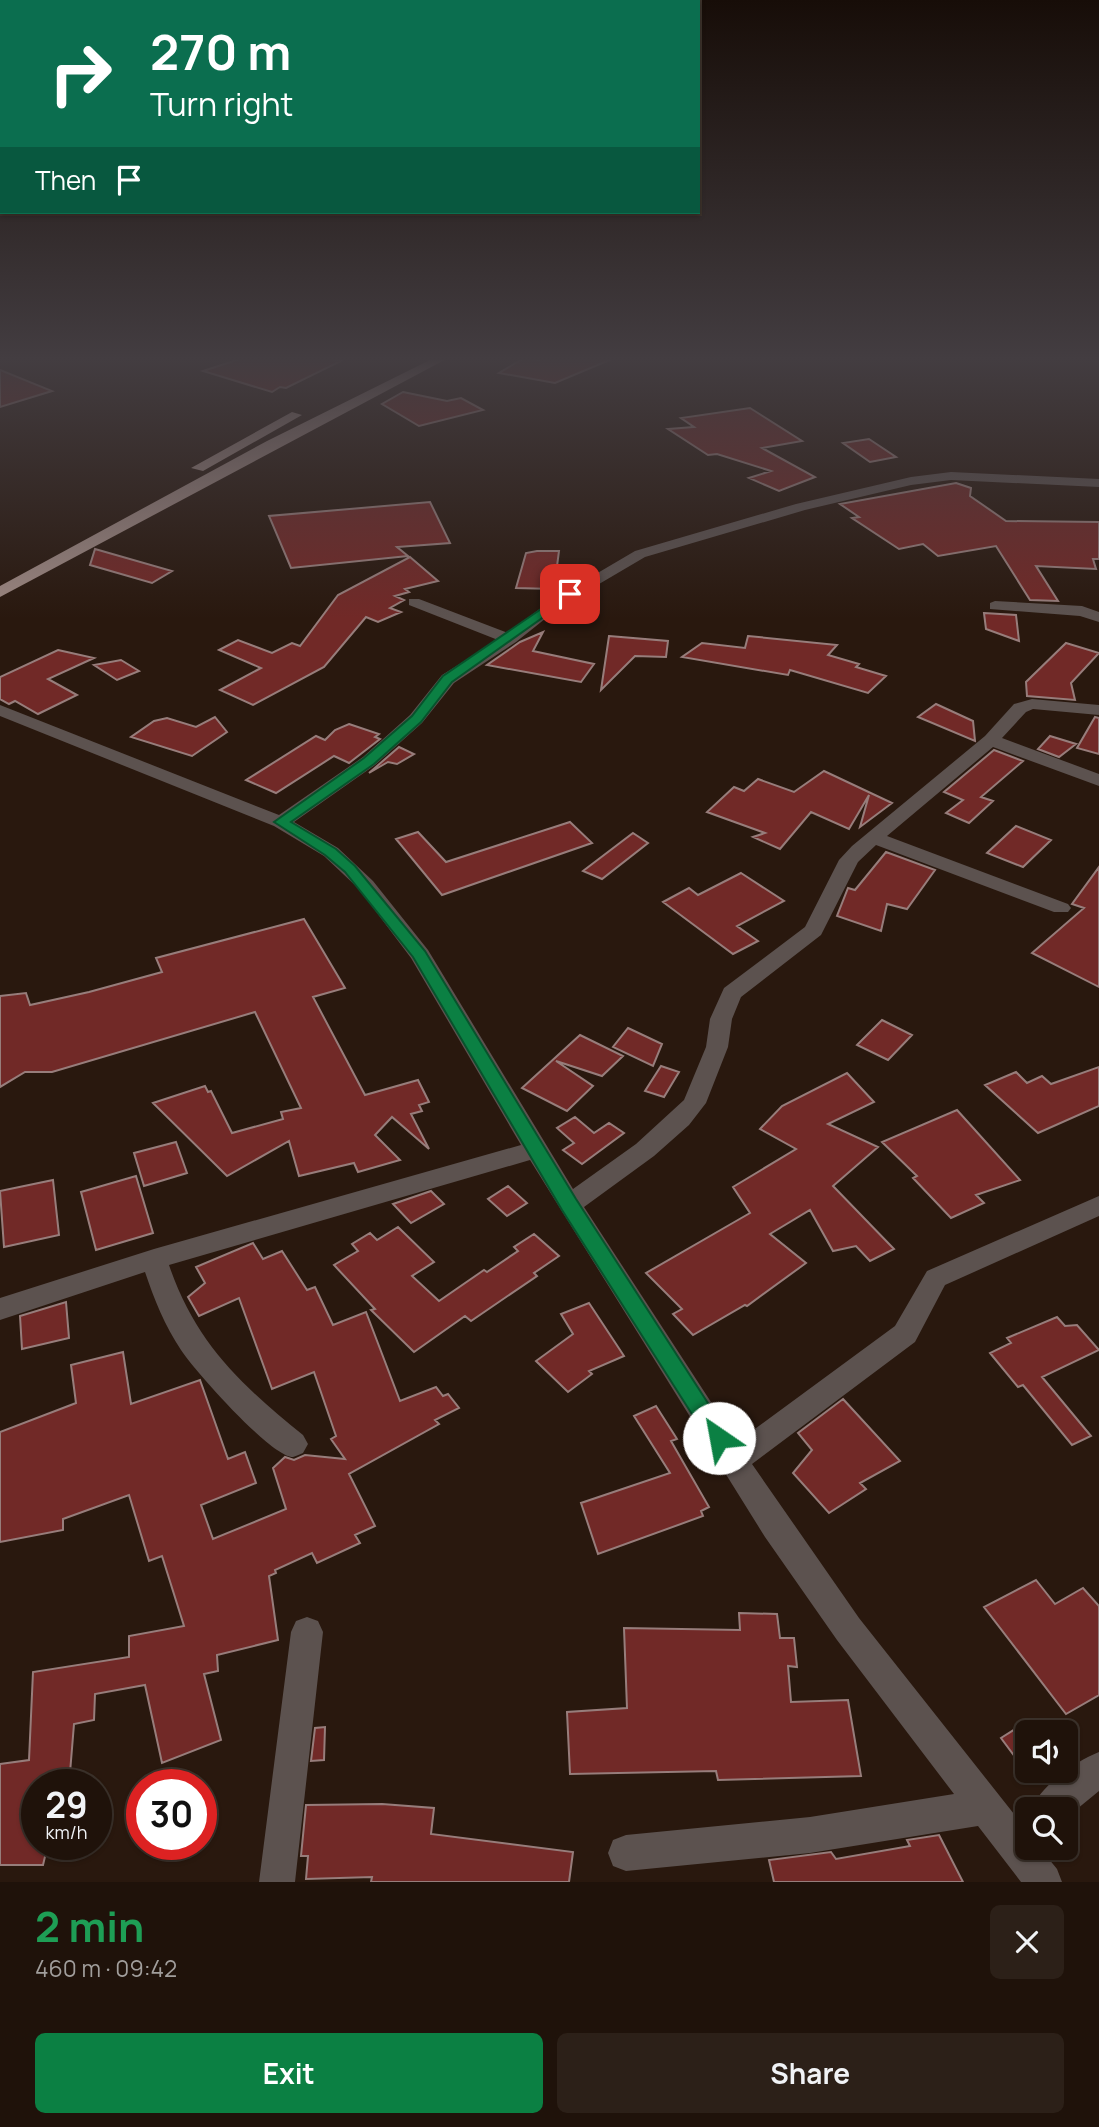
<!DOCTYPE html>
<html lang="en">
<head>
<meta charset="utf-8">
<style>
  :root { --surface:#1f120a; --page:#2c2018; --text:#f1f3f6; --muted:#a19e9c; --line:#3c322b; --accent:#0b8043 }
  body { margin:0; font-family:Manrope,sans-serif; background:var(--page); color:var(--text); height:100vh; display:flex; flex-direction:column; font-size:26px; white-space:nowrap }
  * { box-sizing:border-box; margin:0 }
  p { font-size:23px; color:var(--muted) }
  .icon { flex:none; width:38px; height:38px; fill:none; stroke:currentColor; stroke-width:2; stroke-linecap:round; stroke-linejoin:round }
  .map { position:relative; height:1882px; overflow:hidden }
  .side { display:flex; flex-direction:column; background:var(--surface); flex:1 }
  .side>* { flex:none }
  .guide { position:absolute; left:0px; top:0px; width:700px; height:214px; box-shadow:0 2px 5px #0004,0 0 0 2px var(--line); background:#0b6e4f; color:#fff; overflow:hidden }
  .buttons { position:absolute; left:1015px; top:1720px; display:grid; gap:14px }
  .buttons a { display:grid; place-items:center; width:63px; height:63px; border-radius:10px; background:var(--surface); box-shadow:0 2px 5px #0004,0 0 0 2px var(--line); font-size:35px }
  .speed { position:absolute; left:21px; top:1769px; display:flex; gap:14px; font-size:35px; font-weight:700; text-align:center }
  .speed>* { display:grid; place-content:center; width:91px; height:91px; border-radius:50%; background:var(--surface); box-shadow:0 2px 5px #0004,0 0 0 2px var(--line); line-height:1 }
  .speed small { font-size:18px; font-weight:400 }
  .speed .limit { border:10px solid #d22; background:#fff; color:#111 }
  .pin { position:absolute; display:grid; place-items:center; width:60px; height:60px; color:#fff; margin:-30px; border-radius:14px; box-shadow:0 4px 10px #0006 }
  .me { position:absolute; width:77px; margin:-38px; rotate:327deg; stroke-linejoin:round; filter:drop-shadow(0 0 5px #0008) }
  .turn { display:flex; align-items:center; gap:24px; height:147px; padding:0 35px; font-size:32px }
  .turn .icon { width:91px; height:91px; stroke-width:2.5 }
  .turn b { display:block; font-size:49px; line-height:60px }
  .then { display:flex; align-items:center; height:66px; padding:0 35px; background:#0003; gap:14px; font-size:26px }
  .round { display:grid; place-items:center; flex:none; width:74px; height:74px; border-radius:10px; background:var(--page) }
  .overview { display:flex; align-items:center; justify-content:space-between; height:119px; padding:0 35px }
  h1 { font-size:42px; font-weight:700; line-height:52px; color:#1e9e55 }
  .primary-button { display:flex; gap:14px; margin-top:auto; padding:14px 35px }
  .primary-button a { flex:1; height:80px; border-radius:10px; background:var(--accent); color:#fff; font-size:28px; font-weight:700; line-height:80px; text-align:center }
  .primary-button a+a { background:var(--page); color:var(--text) }
  .map>svg:first-child { display:block }
  .building { fill:#712927; stroke:#977d7b; stroke-width:2 }
  .lines { fill:none; stroke-linecap:round; stroke-linejoin:round }
  .minor { fill:#5c524f; fill-rule:evenodd }
  .major { fill:#9c8781; fill-rule:evenodd }
  .route { fill:#0b8043; stroke:#07532c; stroke-width:2 }
</style>
</head>
<body>
<div class="map">
<svg width="1099" height="1882" viewBox="0 0 1099 1882">
  <rect width="100%" height="100%" fill="#29180e"/>
  <path class="building" d="M249 356H316L341 361 286 388 280 387 272 392 203 371Z
    M540 356H619L555 383 499 373 524 358 539 360Z
    M0 370 52 391 0 407Z
    M403 392 447 401 461 398 483 410 419 426 382 404Z
    M750 408 802 441 762 448 815 477 779 491 749 478 771 471 717 454 708 455 668 429 694 427 681 418Z
    M869 439 896 457 870 462 843 443Z
    M956 483 971 488 970 496 1006 521 1099 522V559H1093L1096 569 1036 566 1058 601 1030 600 996 546 938 556 923 544 899 549 852 518 859 517 840 504Z
    M430 502 450 543 397 547 408 556 291 568 269 516Z
    M95 549 172 571 152 583 90 565Z
    M537 551H559L554 589 516 588 526 553Z
    M410 557 438 581 405 589 409 592 395 596 404 600 390 608 401 612 378 622 366 617 324 667 253 705 220 690 261 668 219 650 238 640 272 653 292 643 300 646 338 595Z
    M984 613 1016 615 1019 641 986 629Z
    M543 632 533 651 594 664 581 682 487 665 520 642Z
    M609 636 668 641 666 657 635 656 601 690Z
    M748 636 837 645 828 655 859 664 856 667 886 676 868 693 790 670 788 675 682 657 702 643 745 648Z
    M1066 643 1099 653 1071 683 1075 700 1027 696 1026 682Z
    M58 650 94 658 48 679 77 695 38 714 15 701 9 704 0 699V677Z
    M121 660 139 671 117 680 94 665Z
    M936 704 973 721 975 741 918 717Z
    M215 717 227 732 192 756 131 737 154 721 167 718 196 727Z
    M1095 717 1099 718V754L1077 748Z
    M349 724 379 734 375 737 380 739 349 763 334 756 276 793 246 780 316 736 325 740 335 730Z
    M1050 736 1076 744 1059 757 1038 749Z
    M399 747 414 754 397 764 388 762 369 773Z
    M994 750 1023 761 981 797 993 801 969 823 946 813 963 800 944 792Z
    M824 771 892 803 860 827 869 795 849 829 811 812 780 849 753 837 765 833 707 812 734 787 744 791 758 779 794 792Z
    M570 822 592 843 442 895 396 839 418 832 446 862Z
    M1016 826 1051 840 1023 867 987 853Z
    M633 833 648 843 602 879 583 871Z
    M886 852 935 870 907 909 887 904 881 931 837 916 848 888 855 890Z
    M1099 867V987L1032 953 1084 908 1072 904Z
    M741 873 784 901 737 926 758 941 733 954 663 902 689 888 698 895Z
    M304 919 345 988 313 997 365 1095 418 1080 429 1102 419 1105 422 1111 411 1114 429 1149 392 1117 375 1135 400 1160 358 1172 354 1163 299 1176 289 1141 227 1176 153 1103 205 1086 208 1092 211 1091 232 1133 283 1119 281 1112 301 1108 255 1012 52 1072H25L0 1087V996L26 993 30 1005 89 992 162 972 156 958Z
    M882 1020 912 1035 888 1060 857 1045Z
    M628 1028 662 1044 653 1066 613 1047Z
    M580 1035 623 1056 602 1076 556 1061 593 1086 567 1111 522 1088Z
    M661 1066 679 1072 664 1097 645 1091Z
    M1099 1067V1106L1038 1133 985 1085 1016 1072 1027 1083 1042 1076 1051 1084Z
    M847 1073 874 1102 828 1124 878 1147 833 1186 894 1249 870 1261 856 1246 833 1251 810 1210 770 1234 806 1263 747 1306 745 1305 693 1335 673 1314 682 1309 646 1273 750 1213 733 1187 796 1149 760 1129 782 1106Z
    M957 1110 1020 1180 976 1195 984 1203 951 1218 913 1178 917 1176 882 1142Z
    M575 1117 594 1133 609 1123 624 1133 582 1164 563 1150 574 1143 557 1128Z
    M176 1142 187 1173 144 1186 134 1153Z
    M136 1176 153 1233 96 1250 81 1192Z
    M53 1180 59 1235 4 1247 0 1191Z
    M508 1186 527 1203 507 1216 488 1199Z
    M431 1191 444 1204 411 1223 393 1204Z
    M398 1227 434 1262 412 1276 439 1301 484 1270 487 1272 518 1251 514 1247 534 1234 559 1256 534 1273 537 1276 471 1321 465 1316 414 1352 371 1310 375 1309 334 1265 358 1251 352 1244 370 1233 377 1240Z
    M253 1243 263 1259 282 1251 307 1290 315 1287 333 1325 366 1312 400 1401 436 1387 443 1396 448 1394 459 1408 435 1420 439 1424 349 1474 375 1526 355 1535 360 1543 317 1563 312 1553 275 1570 276 1573 269 1576 278 1640 217 1655 218 1671 204 1674 221 1740 162 1763 145 1685 95 1694 94 1720 74 1724 69 1785H37V1844H48L43 1865H0V1764L29 1760 33 1672 129 1657V1636L184 1626 162 1556 149 1561 129 1495 63 1519V1530L0 1542V1432L76 1403 71 1365 123 1352 131 1404 200 1380 228 1459 245 1452 256 1483 201 1505 213 1539 286 1509 273 1468 285 1457 294 1460 305 1455 345 1459 331 1439 336 1436 314 1372 272 1389 239 1298 199 1316 188 1297 205 1283 196 1267Z
    M66 1302 69 1338 22 1349 20 1316Z
    M589 1303 624 1356 589 1371 592 1374 568 1392 536 1361 573 1334 561 1314Z
    M1057 1317 1065 1326 1077 1325 1099 1350 1042 1377 1091 1436 1072 1445 1023 1385 1018 1387 990 1353 1011 1343 1007 1338Z
    M843 1399 900 1461 860 1483 866 1489 829 1513 793 1473 812 1450 798 1433Z
    M656 1406 677 1439 671 1441 709 1507 701 1511 703 1516 598 1554 581 1503 670 1473 634 1416Z
    M1036 1580 1055 1604 1083 1588 1099 1606V1695L1066 1714 984 1607Z
    M739 1613 777 1614 780 1638H794L797 1667 788 1666 791 1702 848 1700 861 1776 718 1780 716 1771 570 1774 567 1712 627 1708 624 1628 740 1630Z
    M1020 1726 1027 1736V1773L1001 1738Z
    M325 1727 324 1760 311 1761 315 1728Z
    M382 1804 434 1808 431 1834 573 1852 569 1882H371L372 1877 306 1879 308 1856H301L306 1805Z
    M939 1835 963 1882H774L769 1860 831 1852 836 1859 910 1846 907 1840Z"/>
  <g class="lines">
    <path class="minor" d="M951 472 1099 479V487L951 480 911 485 805 510 645 557 560 607 516 642 454 683 422 723 375 765 294 822 338 848 373 881 428 950 573 1189 636 1144 684 1100 706 1047 710 1019 724 988 805 927 839 860 852 846 985 736 1014 704 1032 699 1099 705V715L1033 709 1026 712 1002 738 1099 774V786L993 747 887 836 1068 904 1071 908 1068 912H1054L876 845 858 862 821 935 741 997 732 1019 728 1047 706 1103 689 1125 654 1156 584 1207 737 1442 895 1326 927 1271 1099 1196V1216L945 1285 915 1342 752 1464 859 1618 1014 1814 1027 1808 1030 1810H1027V1848H1040L1057 1869 1062 1882H1021L978 1826 810 1853 626 1871 613 1866 608 1853 613 1840 626 1835 810 1817 954 1794 837 1640 765 1537 530 1160 169 1265C195 1342 241 1385 303 1435L308 1444 303 1453C300 1454 297 1456 293 1457 271 1457 194 1370 181 1350 165 1326 154 1299 145 1272L0 1320V1298L154 1249 521 1145 411 958 359 889 324 856 274 826 0 716V705L279 815 363 757 410 715 442 675 498 640 409 605V599H419L508 633 550 601 635 551 796 504 911 477Z
      M995 601 1082 606 1099 612V622L1080 616 990 609V603Z
      M307 1617 318 1621 323 1632 295 1882H259L291 1632 296 1621Z
      M1099 1752V1791L1066 1818V1810H1031C1040 1786 1076 1761 1099 1752Z"/>
    <path class="major" d="M438 356H452L0 597V586L267 441Z
      M292 412 302 415 203 471 191 468Z"/>
  </g>
  <linearGradient id="sky" x2="0" y2="1"><stop stop-color="#170d08"/><stop offset="0.58" stop-color="#433d41"/><stop offset="1" stop-color="#433d41" stop-opacity="0"/></linearGradient>
  <rect width="1099" height="619" fill="url(#sky)"/>
  <path class="route" d="M566 592 576 594 452 682 421 722 374 764 291 822 336 849 355 866 425 951 576 1199 726 1431 730 1438 726 1444 719 1447 711 1444 562 1210 413 957 345 872 325 855 274 822 364 758 412 716 443 676Z"/>
</svg>
<div class="buttons">
<a><svg class="icon" aria-label="sound" viewBox="0 0 24 24"><path d="M4 9h4l5-4v14l-5-4H4zM17 9q2 3 0 6"/></svg></a>
<a><svg class="icon" aria-label="search" viewBox="0 0 24 24"><circle cx="10" cy="10" r="6"/><path d="M15 15l6 6"/></svg></a>
</div>
<div class="speed"><div>29<small>km/h</small></div><div class="limit">30</div></div>
<div class="pin" style="left:570px;top:594px;background:#d93025"><svg class="icon" aria-label="arrive" viewBox="0 0 24 24"><path d="M6 21V4h12l-3 4 3 4H6"/></svg></div>
<svg class="me" style="left:719px;top:1438px" viewBox="-20 -20 40 40"><circle r="19" fill="#fff"/><path d="M0-13L10 11 0 6-10 11z" fill="#0b8043"/></svg>
<div class="guide">
<div class="turn"><svg class="icon" aria-label="right" viewBox="0 0 24 24"><path d="M7 20v-9h11M14 6l5 5-5 5"/></svg><div><b>270 m</b>Turn right</div></div>
<div class="then">Then<svg class="icon" aria-label="arrive" viewBox="0 0 24 24"><path d="M6 21V4h12l-3 4 3 4H6"/></svg></div>
</div>
</div>
<section class="side">
<div class="overview"><div><h1>2 min</h1><p>460 m · 09:42</p></div><a class="round"><svg class="icon" aria-label="close" viewBox="0 0 24 24"><path d="M6 6l12 12M18 6L6 18"/></svg></a></div>
<div class="primary-button"><a>Exit</a><a>Share</a></div>
</section>
</body>
</html>
